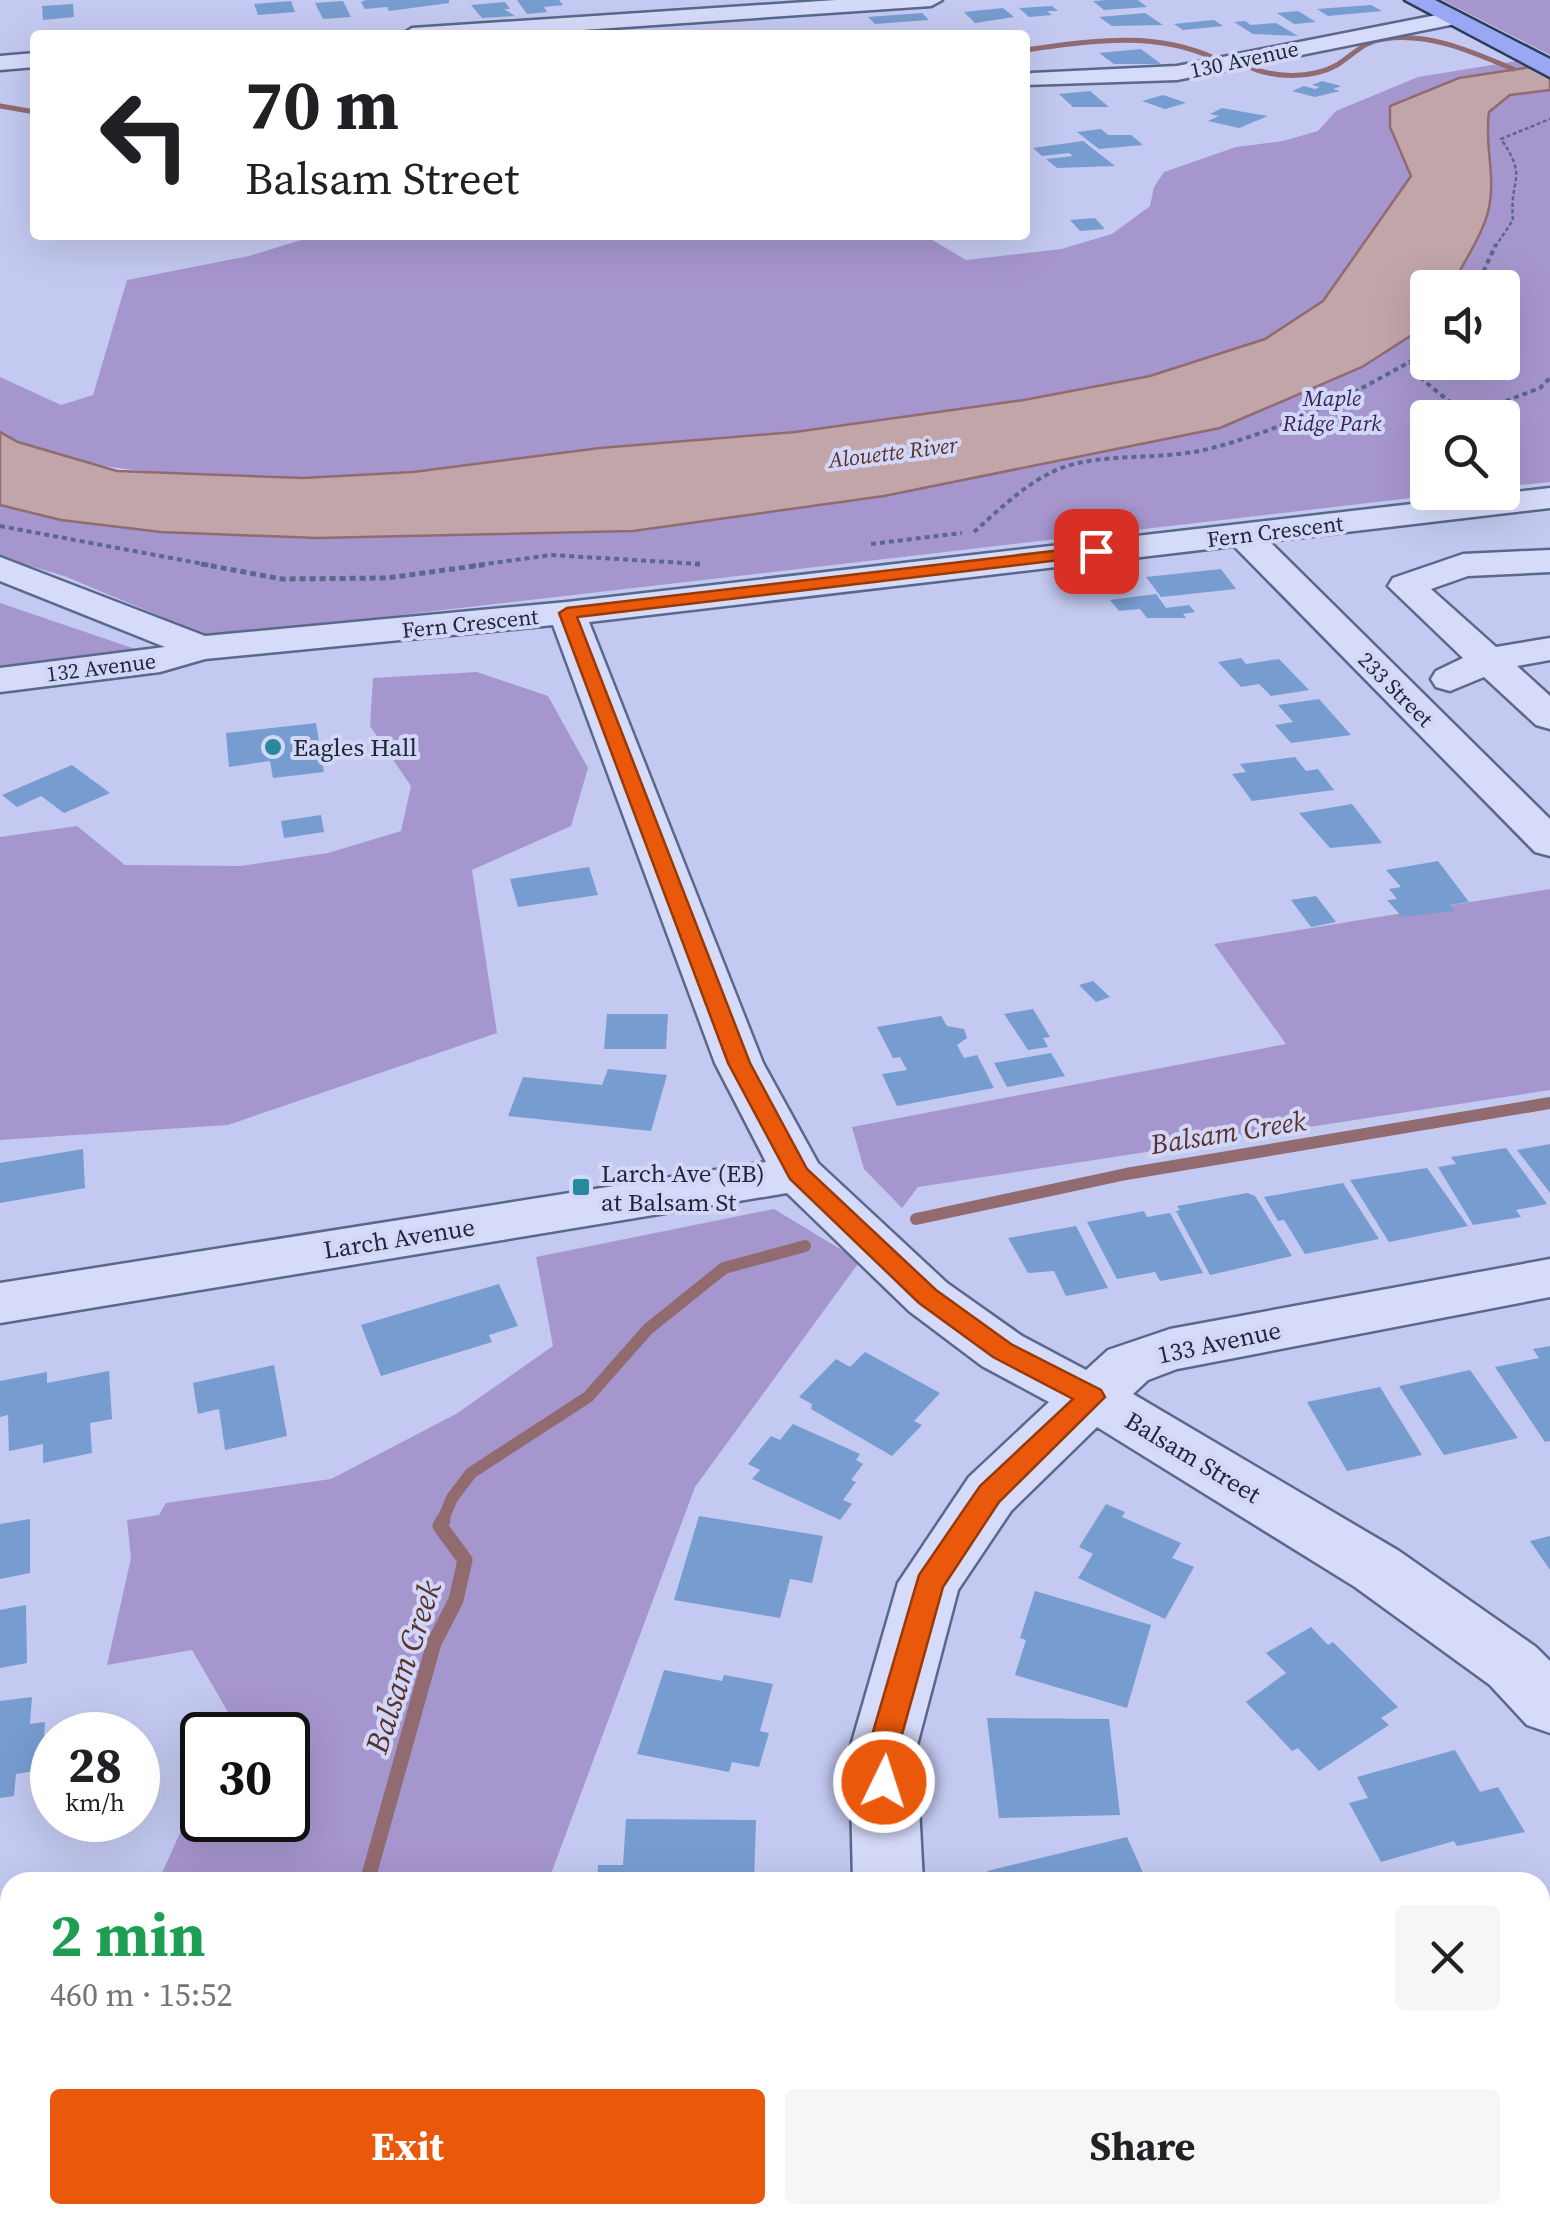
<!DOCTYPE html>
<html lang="en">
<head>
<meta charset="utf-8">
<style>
  :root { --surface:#fff; --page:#f6f6f6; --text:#202124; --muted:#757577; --accent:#ea580c }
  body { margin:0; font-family:"Source Serif 4",serif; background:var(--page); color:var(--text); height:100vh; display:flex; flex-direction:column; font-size:38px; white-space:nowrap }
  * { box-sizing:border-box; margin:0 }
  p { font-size:32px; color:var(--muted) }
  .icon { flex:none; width:55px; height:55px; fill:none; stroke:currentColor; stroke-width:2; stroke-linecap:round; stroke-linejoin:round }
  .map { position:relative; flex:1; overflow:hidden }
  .details { position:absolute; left:0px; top:1872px; width:1550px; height:352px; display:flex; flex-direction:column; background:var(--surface); border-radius:30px 30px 0 0; box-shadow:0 10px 40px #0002 }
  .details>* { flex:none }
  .banner { position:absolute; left:30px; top:30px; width:1000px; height:210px; border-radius:10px; box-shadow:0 10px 40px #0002; background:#fff; color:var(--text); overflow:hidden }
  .controls { position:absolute; left:1410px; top:270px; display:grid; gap:20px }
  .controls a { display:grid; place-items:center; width:110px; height:110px; border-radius:10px; background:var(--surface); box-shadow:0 10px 40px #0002; font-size:50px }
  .speed { position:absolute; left:30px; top:1712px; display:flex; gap:20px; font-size:50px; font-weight:700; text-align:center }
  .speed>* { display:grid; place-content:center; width:130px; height:130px; border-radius:50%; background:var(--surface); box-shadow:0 10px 40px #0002; line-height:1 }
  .speed small { font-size:25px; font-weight:400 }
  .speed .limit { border:5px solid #111; border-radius:15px; background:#fff; color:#111 }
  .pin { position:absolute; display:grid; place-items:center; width:85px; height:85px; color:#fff; margin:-42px; border-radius:20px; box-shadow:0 5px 15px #0006 }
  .me { position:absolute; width:110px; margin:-55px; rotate:4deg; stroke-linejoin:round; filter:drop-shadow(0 0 8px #0008) }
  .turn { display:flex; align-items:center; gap:35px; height:210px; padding:0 50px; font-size:45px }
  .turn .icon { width:130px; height:130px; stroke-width:2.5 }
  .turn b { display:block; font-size:70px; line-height:85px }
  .round { display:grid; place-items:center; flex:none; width:105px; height:105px; border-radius:10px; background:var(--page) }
  .head { display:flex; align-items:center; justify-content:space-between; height:170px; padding:0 50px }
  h1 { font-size:60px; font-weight:700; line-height:75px; color:#1e9e55 }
  .button { display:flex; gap:20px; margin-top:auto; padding:20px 50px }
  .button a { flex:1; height:115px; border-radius:10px; background:var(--accent); color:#fff; font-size:40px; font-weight:700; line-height:115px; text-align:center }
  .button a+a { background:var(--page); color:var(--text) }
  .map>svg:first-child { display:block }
  .green { fill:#a696ce; fill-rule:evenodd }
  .water { fill:#c2a5a9; stroke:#916b6f; stroke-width:2.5 }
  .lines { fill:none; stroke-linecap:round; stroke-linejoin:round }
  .stream-far2 { stroke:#916b6f; stroke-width:5 }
  .stream-far1 { stroke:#916b6f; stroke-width:12 }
  .stream { stroke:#916b6f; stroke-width:15 }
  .building { fill:#779ccf }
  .minor-casing { stroke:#59688b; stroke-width:5 }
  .major-casing { stroke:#2d3d58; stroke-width:5 }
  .path-far2 { stroke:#59688b; stroke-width:2.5; stroke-dasharray:4 2.5; stroke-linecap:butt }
  .path-far1 { stroke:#59688b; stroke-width:4; stroke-dasharray:5 4; stroke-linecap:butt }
  .path { stroke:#59688b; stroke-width:5; stroke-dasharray:6 4; stroke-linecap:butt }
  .minor { fill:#d6dbfa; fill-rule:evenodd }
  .major { fill:#99a7f4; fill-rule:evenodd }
  .route { fill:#ea580c; stroke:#983908; stroke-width:2.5 }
  .poi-dot { fill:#268a9c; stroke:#d3d7f7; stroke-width:4 }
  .labels { text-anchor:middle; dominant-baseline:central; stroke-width:8; stroke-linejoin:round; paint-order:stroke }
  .far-street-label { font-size:22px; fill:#1d283a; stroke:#d3d7f7 }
  .far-park-label { font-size:22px; font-style:italic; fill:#392357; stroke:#d3d7f7 }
  .far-water-label { font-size:22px; font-style:italic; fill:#5a312c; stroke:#d3d7f7 }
  .poi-label { font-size:25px; fill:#1d283a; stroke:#d3d7f7; text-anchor:start }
  .street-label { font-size:25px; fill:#1d283a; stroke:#d3d7f7 }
  .water-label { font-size:28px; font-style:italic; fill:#5a312c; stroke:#d3d7f7 }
  .near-water-label { font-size:32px; font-style:italic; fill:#5a312c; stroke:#d3d7f7 }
</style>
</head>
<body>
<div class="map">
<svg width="1550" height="2224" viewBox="0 0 1550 2224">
  <rect width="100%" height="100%" fill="#c3c9f0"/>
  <path class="green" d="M1442 0H1550V55Z
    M1529 59 1542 66 1527 69 1550 80V482L1503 487 1502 418H1428V492L1455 493 210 637 64 576 0 557V505L61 520 188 474C123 471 59 463 0 432V377L61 405 93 395 127 280 249 256 301 240 298 235H924L966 260 1061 249 1112 234 1150 206 1154 187 1164 172 1236 147 1283 141 1318 131 1336 111 1418 77ZM1428 288H1502V362H1428Z
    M0 603 147 653 0 670Z
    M477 672 548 696 588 768 571 826 472 870 497 1033 228 1125 0 1140V837L77 826 125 865 241 866 328 853 401 831 411 786 370 726 373 678Z
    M1550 889V1090L918 1187 902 1208 864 1169 852 1127 1286 1044 1214 944Z
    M774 1209 860 1261 695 1487 548 1882H158L202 1784V1820H288V1735H225L232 1719 192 1650 107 1665 131 1558 127 1520 159 1515 166 1503 331 1479 456 1414 553 1346 536 1257Z
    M10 2075V2215H424L421 2224H0V2087Z"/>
  <path class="water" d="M1550 64V90L1510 95 1489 112C1484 144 1496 175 1489 208 1483 235 1463 263 1451 287L1428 288 1427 320 1415 333 1362 367 1220 428 884 496 633 531 317 538 161 532 61 520 0 505V432L18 442 117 471 303 478 413 472 600 448 795 432 1024 400 1150 376 1265 339 1323 301 1411 176 1390 127V106L1459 78Z"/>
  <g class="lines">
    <path class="stream-far2" d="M1025 50C1090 41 1155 30 1216 59
      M1245 65C1271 78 1310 80 1337 65 1353 55 1364 41 1384 39 1429 32 1472 52 1513 69
      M0 106 35 112"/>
    <path class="stream-far1" d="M916 1219 1126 1174 1550 1103
      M442 1522 452 1498 471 1473 588 1397 648 1329 724 1268 805 1246"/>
    <path class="stream" d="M367 1882 434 1643 456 1600 465 1560 440 1526 443 1520
      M93 2224 102 2215"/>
  </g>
  <path class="building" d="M366 0H449V3L389 11 387 7 365 9 361 2Z
    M517 0H559L563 5 544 7 547 12 527 14Z
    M1109 0H1138L1147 7 1104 10 1093 1Z
    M291 1 295 12 258 15 254 4Z
    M343 1 351 17 323 19 315 3Z
    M505 2 510 9H504L515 16 482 18 471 5Z
    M73 4 74 17 43 20 42 6Z
    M1371 5 1382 11 1328 16 1317 9Z
    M1052 6 1058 11H1047L1052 15 1029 17 1019 8Z
    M1003 8 1014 17 975 23 964 12Z
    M1298 11 1316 22 1294 24 1277 13Z
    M922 13 929 20 875 24 868 17Z
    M1145 13 1163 25 1112 26 1099 17Z
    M1214 20 1223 26 1183 30 1174 24Z
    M1245 21 1251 25 1276 23 1298 36 1253 34 1234 22Z
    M1141 49 1161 64H1114L1099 53Z
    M1322 81 1341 86 1333 89 1340 91 1315 97 1292 91 1304 86 1315 89 1320 87 1312 85Z
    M1090 91 1109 107H1073L1059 94Z
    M1163 95 1178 100 1186 103 1165 109 1142 101Z
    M1222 108 1255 114 1268 116 1239 128 1208 121 1219 116 1210 114Z
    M1101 129 1108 135H1131L1143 145 1099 149 1077 132Z
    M1083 141 1115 166 1057 168 1046 159 1073 156 1069 153 1042 156 1033 148Z
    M1095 218 1105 229 1080 231 1070 220Z
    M1221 569 1236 589 1161 597 1146 577Z
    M1156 594 1166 608 1189 605 1195 612 1183 614 1186 618H1147L1140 609 1119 611 1110 600Z
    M1241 658 1246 664 1279 659 1309 690 1271 696 1259 684 1241 687 1218 662Z
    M1319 699 1351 735 1291 743 1275 725 1293 722 1278 705Z
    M316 723 324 772 273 778 270 761 229 767 226 733Z
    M1295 757 1306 771 1318 769 1334 790 1252 801 1232 774 1246 772 1240 764Z
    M72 765 110 793 64 813 41 796 17 807 2 795Z
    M1352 804 1382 843 1330 848 1299 813Z
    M321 815 324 832 284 838 281 821Z
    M1438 861 1469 902 1450 905 1454 911 1402 917 1387 900 1397 899 1389 889 1401 887 1386 870Z
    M589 867 598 895 518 907 510 879Z
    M1316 896 1336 922 1311 927 1291 900Z
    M1093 981 1110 997 1096 1002 1079 985Z
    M1033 1009 1050 1037 1043 1038 1048 1047 1028 1050 1004 1014Z
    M607 1014H668L666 1049H604Z
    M941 1016 947 1026 964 1029 967 1038 957 1045 964 1058 977 1055 994 1088 897 1106 882 1074 907 1070 900 1057 893 1058 877 1027Z
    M1051 1053 1065 1076 1007 1087 994 1063Z
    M608 1069 667 1075 651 1131 508 1116 523 1077 602 1085Z
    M1550 1144V1193L1517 1150Z
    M1506 1148 1547 1204 1516 1210 1521 1217 1473 1225 1438 1167 1456 1164 1451 1157Z
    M83 1149 85 1188 0 1203V1163Z
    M1427 1168 1468 1226 1389 1242 1350 1180Z
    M1343 1183 1379 1239 1305 1254 1284 1220 1278 1221 1264 1197Z
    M1247 1193 1255 1196 1292 1256 1210 1275 1176 1211 1180 1210 1177 1206Z
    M1144 1211 1147 1217 1170 1213 1203 1273 1160 1281 1155 1272 1117 1279 1087 1222Z
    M1076 1226 1108 1288 1066 1296 1054 1271 1028 1273 1008 1238Z
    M499 1284 518 1326 489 1335 492 1342 381 1376 361 1325Z
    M1550 1346V1441L1545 1442 1495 1367 1539 1358 1533 1349Z
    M865 1352 940 1393 914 1421 922 1425 892 1456 811 1409 812 1404 799 1397 836 1359 850 1367Z
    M274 1365 287 1436 225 1450 219 1409 198 1414 193 1383Z
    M1470 1370 1518 1438 1444 1455 1399 1386Z
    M109 1371 112 1419 90 1423 92 1453 43 1463V1444L9 1451 8 1415 0 1417V1381L47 1372V1383Z
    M1380 1387 1422 1455 1347 1471 1307 1402Z
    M793 1424 860 1454 856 1460 863 1464 851 1480 856 1482 843 1500 852 1504 840 1520 752 1479 760 1470 748 1464 771 1436 780 1440Z
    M1106 1504 1125 1512 1122 1517 1181 1543 1172 1558 1194 1567 1165 1619 1078 1578 1093 1554 1079 1547Z
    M699 1516 823 1536 812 1583 790 1579 780 1618 674 1600Z
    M30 1519V1573L0 1579V1524Z
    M1550 1536V1570L1530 1541Z
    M1035 1591 1151 1625 1127 1708 1015 1675 1026 1640 1020 1638Z
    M26 1605 27 1663 0 1668V1610Z
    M1311 1627 1328 1645 1333 1642 1398 1707 1381 1718 1389 1725 1319 1771 1298 1748 1292 1751 1246 1702 1286 1673 1266 1653Z
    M664 1670 722 1681 724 1675 773 1684 760 1731 769 1733 759 1767 732 1762 729 1772 637 1754Z
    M32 1697 30 1724 45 1722 42 1770 16 1774 14 1796 0 1798V1701Z
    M987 1718 1109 1719 1120 1815 999 1818Z
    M1455 1750 1480 1792 1498 1787 1525 1832 1457 1846 1454 1841 1381 1862 1349 1803 1368 1798 1357 1777Z
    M626 1819 756 1820 754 1882H597L598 1865H623Z
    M1127 1837 1147 1882H991L987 1871Z
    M1550 1969V2025L1540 2007V1972Z
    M1540 2045 1550 2063V2120L1540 2123Z
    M528 2215H684L686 2224H528Z
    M972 2215H1146L1150 2224H975Z
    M1158 2215H1249V2216L1225 2223 1222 2216 1195 2224H1162Z"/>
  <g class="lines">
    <g class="minor-casing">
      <path id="minor" d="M836 0H942L931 6 509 35H401L412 28Z
        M1452 12 1460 13 1463 18 1460 23 1177 80 1025 85V75L1032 73 1177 66Z
        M35 53V67L0 70V56Z
        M1550 488V508L1269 541 1550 819V856L1535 852 1234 546 589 622 763 1063 818 1163 947 1283 1022 1336 1086 1370 1108 1350 1170 1329 1550 1259V1297L1177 1369 1148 1380 1133 1394 1399 1551 1536 1647 1550 1661V1733L1527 1725 1490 1685 1355 1587 1097 1427 1011 1511 958 1590 916 1749 923 1882H853L850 1749 898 1583 969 1477 1049 1402 982 1366 909 1311 787 1193 0 1323V1283L766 1162 715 1063 553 625 205 659 160 672 0 692V668L165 647 0 581V557L205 636 567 602Z
        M1550 550V572L1468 576 1431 589 1496 647 1550 638V660L1517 666 1550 696V729L1536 725 1484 677 1450 691 1436 687 1431 679 1436 671 1463 658 1388 586 1393 578 1463 554Z
        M801 2215H879L877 2224H799Z"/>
    </g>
    <g class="major-casing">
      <path id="major" d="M1405 0H1435L1550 59V77Z"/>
    </g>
    <path class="path-far2" d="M1495 247 1513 220C1509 176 1529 180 1501 139L1550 119"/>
    <path class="path-far1" d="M1476 288 1496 244
      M1410 362 1423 380 1467 416 1462 418
      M1470 418 1467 416 1540 388 1550 378
      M0 526 214 566
      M974 532C1002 507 1031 478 1067 466 1114 452 1165 461 1212 448 1289 428 1360 391 1428 351
      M871 544 962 533
      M471 566 551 555 700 564"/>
    <path class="path" d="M201 564 282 579 387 578 489 564
      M695 564H700"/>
    <use href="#minor" class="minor"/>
    <use href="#major" class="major"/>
  </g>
  <path class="route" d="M1096 546 1102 548V555L577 617 750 1063 807 1169 936 1290 1011 1344 1101 1390 1105 1397 999 1502 943 1587 898 1749 900 1782 895 1792 884 1796 873 1792 869 1782 868 1749 919 1575 980 1486 1073 1399 993 1357 919 1303 790 1179 728 1063 559 613 567 608Z"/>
  <g class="poi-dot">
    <circle cx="273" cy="747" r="10"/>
    <rect x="571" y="1177" width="20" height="20" rx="5"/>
  </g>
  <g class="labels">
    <g class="far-street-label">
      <text transform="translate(1244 59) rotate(-12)">130 Avenue</text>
      <text transform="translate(1275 531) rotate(-7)">Fern Crescent</text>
      <text transform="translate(470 623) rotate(-6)">Fern Crescent</text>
      <text transform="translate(101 667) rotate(-7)">132 Avenue</text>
      <text transform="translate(1396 689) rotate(45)">233 Street</text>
    </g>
    <g class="far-park-label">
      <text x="1332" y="398">Maple<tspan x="1332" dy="25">Ridge Park</tspan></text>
    </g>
    <g class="far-water-label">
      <text transform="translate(893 452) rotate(-7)">Alouette River</text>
    </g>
    <g class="poi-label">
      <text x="293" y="747">Eagles Hall</text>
      <text x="601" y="1173">Larch Ave (EB)<tspan x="601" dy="29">at Balsam St</tspan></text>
    </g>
    <g class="street-label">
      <text transform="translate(399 1238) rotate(-9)">Larch Avenue</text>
      <text transform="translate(1219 1342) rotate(-12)">133 Avenue</text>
      <text transform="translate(1193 1457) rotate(31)">Balsam Street</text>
    </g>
    <g class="water-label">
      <text transform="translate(1228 1132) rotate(-9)">Balsam Creek</text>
    </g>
    <g class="near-water-label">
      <text transform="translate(403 1667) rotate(-72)">Balsam Creek</text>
    </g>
  </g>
</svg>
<div class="controls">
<a><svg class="icon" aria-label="sound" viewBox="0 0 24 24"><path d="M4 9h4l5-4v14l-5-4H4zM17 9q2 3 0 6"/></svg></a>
<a><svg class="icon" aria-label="search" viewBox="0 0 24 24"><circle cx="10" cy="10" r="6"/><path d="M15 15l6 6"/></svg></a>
</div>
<div class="speed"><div>28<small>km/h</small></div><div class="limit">30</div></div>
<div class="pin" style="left:1096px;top:551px;background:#d93025"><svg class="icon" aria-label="arrive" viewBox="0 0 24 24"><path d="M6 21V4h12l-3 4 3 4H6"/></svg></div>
<svg class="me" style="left:884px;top:1782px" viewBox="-20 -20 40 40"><circle r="17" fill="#ea580c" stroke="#fff" stroke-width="3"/><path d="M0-11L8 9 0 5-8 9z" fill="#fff"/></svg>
<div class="banner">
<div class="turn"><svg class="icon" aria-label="left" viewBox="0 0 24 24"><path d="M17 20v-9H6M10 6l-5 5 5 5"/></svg><div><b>70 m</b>Balsam Street</div></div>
</div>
<section class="details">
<div class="head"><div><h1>2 min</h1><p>460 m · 15:52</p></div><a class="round"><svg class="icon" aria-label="close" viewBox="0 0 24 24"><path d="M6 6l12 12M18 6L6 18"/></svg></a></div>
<div class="button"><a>Exit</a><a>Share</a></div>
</section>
</div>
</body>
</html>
